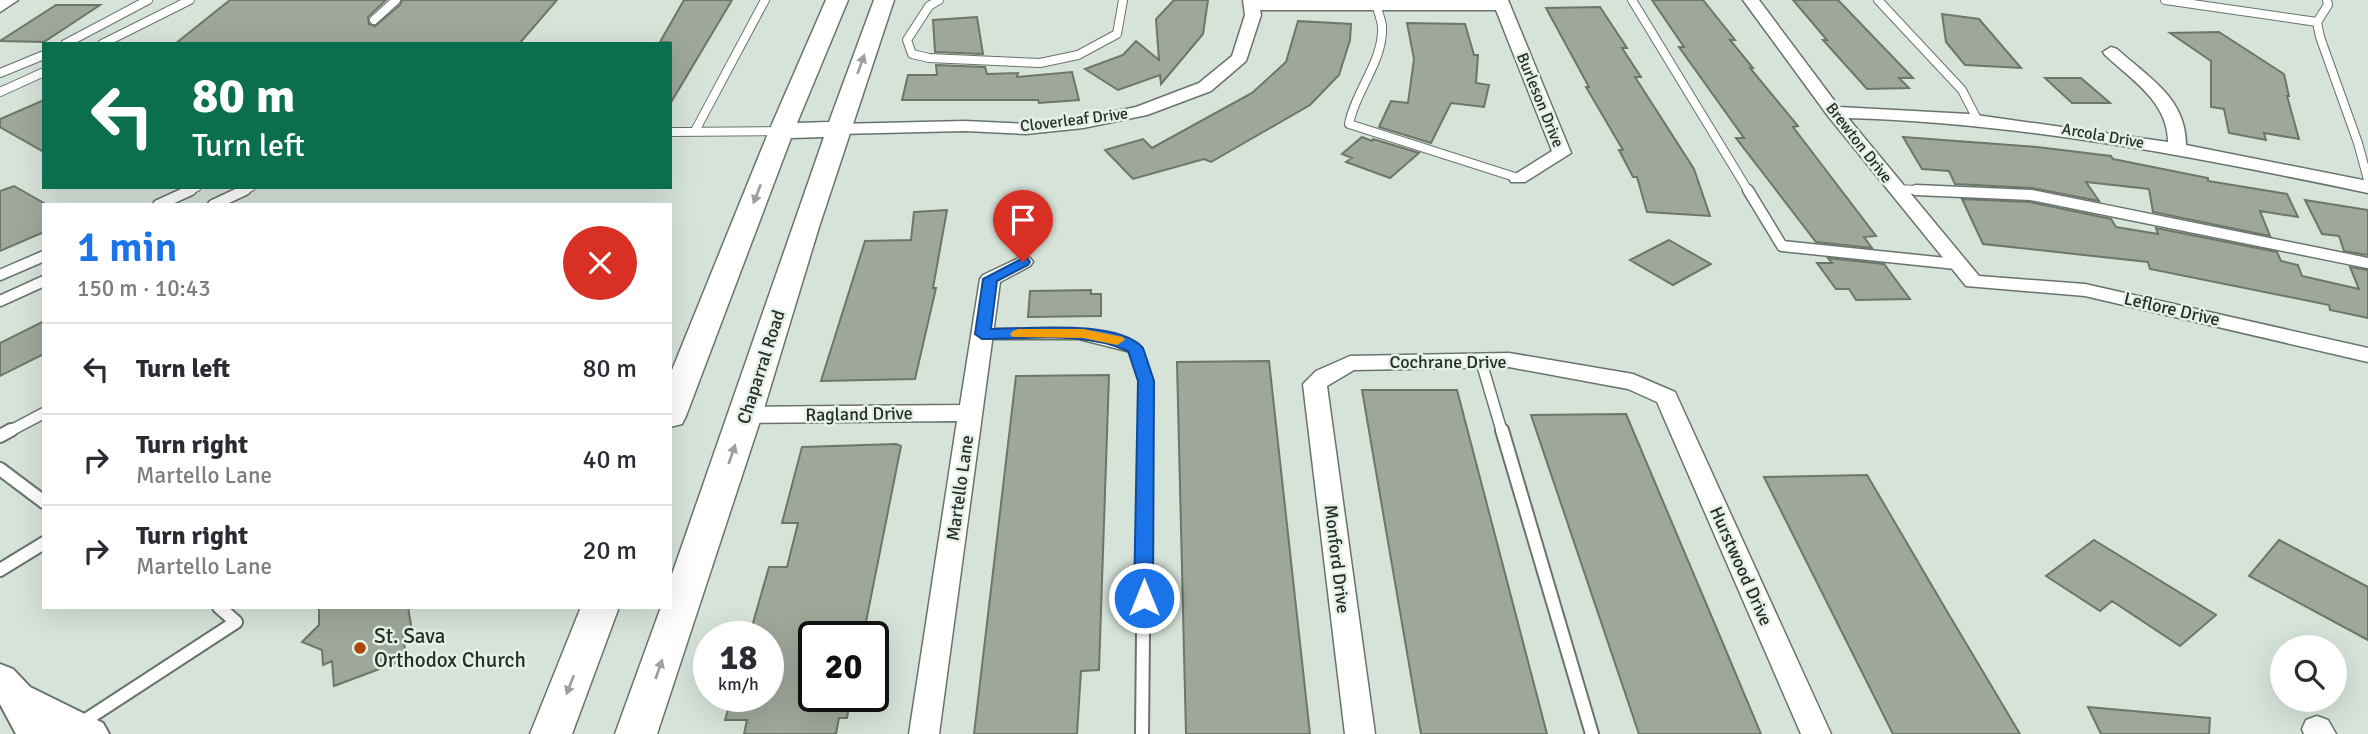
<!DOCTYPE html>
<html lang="en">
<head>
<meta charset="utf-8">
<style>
  :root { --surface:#fff; --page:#f7f7f7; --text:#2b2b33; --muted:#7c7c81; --line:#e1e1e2; --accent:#1a73e8 }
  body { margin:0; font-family:Signika,sans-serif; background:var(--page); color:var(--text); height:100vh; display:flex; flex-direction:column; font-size:26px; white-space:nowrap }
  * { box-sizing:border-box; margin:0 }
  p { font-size:23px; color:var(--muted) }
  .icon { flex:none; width:38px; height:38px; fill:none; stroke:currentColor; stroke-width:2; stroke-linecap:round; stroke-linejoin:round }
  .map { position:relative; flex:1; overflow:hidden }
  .side { position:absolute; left:42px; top:203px; width:630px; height:406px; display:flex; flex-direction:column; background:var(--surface); border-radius:0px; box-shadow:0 7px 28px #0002 }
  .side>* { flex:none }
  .guide { position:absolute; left:42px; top:42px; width:630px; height:147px; border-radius:0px; box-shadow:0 7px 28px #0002; background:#0b6e4f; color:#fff; overflow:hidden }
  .buttons { position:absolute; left:2270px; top:635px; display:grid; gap:14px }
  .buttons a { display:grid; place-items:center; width:77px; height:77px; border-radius:50%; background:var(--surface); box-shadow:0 7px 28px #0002; font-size:35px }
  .speed { position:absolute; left:693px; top:621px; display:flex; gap:14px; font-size:35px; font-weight:700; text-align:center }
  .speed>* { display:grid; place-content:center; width:91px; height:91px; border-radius:50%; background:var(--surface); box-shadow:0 7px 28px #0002; line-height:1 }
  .speed small { font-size:18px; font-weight:400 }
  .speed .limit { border:4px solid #111; border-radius:10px; background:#fff; color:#111 }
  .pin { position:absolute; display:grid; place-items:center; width:60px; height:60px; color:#fff; margin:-72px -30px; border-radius:50% 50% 50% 0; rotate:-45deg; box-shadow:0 0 7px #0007 }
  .pin .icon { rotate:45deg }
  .me { position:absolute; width:77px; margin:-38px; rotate:0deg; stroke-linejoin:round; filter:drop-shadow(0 0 5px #0008) }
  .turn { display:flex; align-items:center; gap:24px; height:147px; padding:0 35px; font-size:32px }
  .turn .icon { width:91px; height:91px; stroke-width:2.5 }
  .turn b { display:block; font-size:49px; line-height:60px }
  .round { display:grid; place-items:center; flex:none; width:74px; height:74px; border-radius:37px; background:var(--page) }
  .overview { display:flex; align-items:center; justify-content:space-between; height:119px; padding:0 35px }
  h1 { font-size:42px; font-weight:600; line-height:52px; color:var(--accent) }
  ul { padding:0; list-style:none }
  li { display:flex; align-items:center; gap:21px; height:91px; padding:0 35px; border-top:2px solid var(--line) }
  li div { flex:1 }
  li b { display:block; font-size:26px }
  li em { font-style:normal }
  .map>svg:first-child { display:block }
  .building { fill:#9fa69a; stroke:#6e7569; stroke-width:2 }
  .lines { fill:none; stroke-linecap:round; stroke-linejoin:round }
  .service-far2-casing { stroke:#68746b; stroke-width:10 }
  .service-far1-casing { stroke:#68746b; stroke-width:13 }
  .service-casing { stroke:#68746b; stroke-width:16 }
  .minor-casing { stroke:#68746b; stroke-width:3 }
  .tertiary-casing { stroke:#68746b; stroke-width:4 }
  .secondary-casing { stroke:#68746b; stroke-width:3 }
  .service-far2 { stroke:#fff; stroke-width:8 }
  .service-far1 { stroke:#fff; stroke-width:10 }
  .service { stroke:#fff; stroke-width:12 }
  .minor { fill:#fff; fill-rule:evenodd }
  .tertiary { fill:#fff; fill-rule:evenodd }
  .secondary { fill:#fff; fill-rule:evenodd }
  .oneway { fill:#9ea09f }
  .route { fill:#1a73e8; stroke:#114b97; stroke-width:2 }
  .slow { fill:#f59e0b }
  .poi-dot { fill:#aa4907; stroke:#e3f1e6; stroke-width:2.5 }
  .labels { text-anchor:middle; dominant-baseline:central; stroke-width:5; stroke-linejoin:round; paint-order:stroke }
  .far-street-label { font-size:16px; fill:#282d29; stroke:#e3f1e6 }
  .street-label { font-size:18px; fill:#282d29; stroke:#e3f1e6 }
  .near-poi-label { font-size:21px; fill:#282d29; stroke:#e3f1e6; text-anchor:start }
</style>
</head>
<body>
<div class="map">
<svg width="2368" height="734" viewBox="0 0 2368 734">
  <rect width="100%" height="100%" fill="#d6e3d9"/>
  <path class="building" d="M230 0H386L368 17 369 24 375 26 400 5 402 0H557L519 44H175Z
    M684 0H732L670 104V42H660Z
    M1174 0H1208L1203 34 1161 84 1160 75 1118 90 1085 69 1123 55 1136 41 1159 60 1156 19Z
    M1652 0H1703L1735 40H1730L1753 68H1750L1798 126 1793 127 1876 236 1864 237 1872 248 1816 242 1736 138H1744L1679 47H1684Z
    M1793 0H1838L1913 78H1899L1909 88 1867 89 1823 40H1827Z
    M56 5H100L44 42 0 41Z
    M1600 7 1627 48H1622L1641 77H1635L1694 169 1710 216 1647 212 1637 177H1633L1619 150H1623L1586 87H1589L1546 8Z
    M1942 14 1979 19 2021 68 1965 65 1946 42Z
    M977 17 983 54 935 52 933 20Z
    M1298 21 1351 24 1350 40 1339 75 1310 105 1211 162 1204 159 1133 179 1105 150 1143 139 1152 148 1252 93 1286 62Z
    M1407 23 1465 24 1474 55H1478L1476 83 1489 85 1484 107 1451 103 1431 143 1379 127 1391 101 1408 103 1414 59Z
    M2219 32 2284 74 2289 96H2287L2299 139 2264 133 2266 140 2229 133 2224 109 2211 107V61L2170 33Z
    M936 65 985 67 987 74 1018 73 1017 77 1072 72 1079 100 1039 103 1038 100H902L908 75H937Z
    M2045 78H2081L2110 103H2072Z
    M44 100V152L0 127V119Z
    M1362 137 1372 141 1373 139 1419 153 1390 178 1346 162 1352 158 1342 154Z
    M1903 137 2037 147 2111 156 2113 159 2208 178V181L2287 194 2298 217 2260 211 2270 236 2153 212 2149 189 2086 182 2099 201 2032 188 1955 184 1949 171 1922 169Z
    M14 186 44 203V232L0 251V191Z
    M1962 199 2030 202 2111 219 2116 227 2158 234 2156 228 2277 252 2281 261 2298 265 2302 276 2359 289 2350 267 2368 270V318L2330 310 2329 305 2150 269 2148 262 1983 244Z
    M2305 200 2368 210V255L2344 251 2339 236 2322 234Z
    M947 210 933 288H936L915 379 821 381 865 241 911 240 914 212Z
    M1669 240 1711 264 1673 285 1630 260Z
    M1828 258 1884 264 1910 299 1856 300 1849 289H1836L1817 263H1832Z
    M1091 290V294H1101V316L1028 317 1030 291Z
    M44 321V354L0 376V343Z
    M1269 361 1310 734H1186L1177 362Z
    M1109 375 1099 670 1081 671 1077 734H974L1016 376Z
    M1362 390H1457L1547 734H1421Z
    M1626 414 1719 634 1761 734H1639L1531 415Z
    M896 444 901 446 863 637H814V696H851L847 718H839L836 734H744L747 720H725L732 696H768V637H749L769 567H787L798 523H782L802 447Z
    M1867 475 1945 608 2020 734H1893L1764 477Z
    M2094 540 2216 615 2180 646 2112 601 2100 611 2046 576Z
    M2279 540 2368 587V640L2249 576Z
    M319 607H408L412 631 403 634 406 659 334 686 332 661 323 665 322 650 302 642 319 625Z
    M2088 707 2210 718 2209 734H2101Z"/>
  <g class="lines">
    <g class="service-far2-casing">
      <path id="service-far2" d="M939 0 929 6 907 40 912 54 929 58 1040 63 1078 55 1117 34 1123 0
        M1375 0C1377 9 1381 18 1382 26 1384 61 1355 91 1349 124L1518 178
        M1632 0 1749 192
        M1878 0 1962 90 1977 119
        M2165 0 2317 22
        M2327 0 2328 5 2317 22 2320 37 2358 143 2368 180
        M374 20 396 0
        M65 44 148 0
        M102 44 190 0
        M0 73 44 55
        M0 92 44 72
        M695 131 765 0
        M670 132 781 131
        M1896 189 1956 192
        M187 192 197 187
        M241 192 251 187"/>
    </g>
    <g class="service-far1-casing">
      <path id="service-far1" d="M1748 190 1782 246 1956 264
        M1916 190 2031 195 2368 263
        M158 205 191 190
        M213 205 245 190
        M0 275 44 256
        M0 301 44 281
        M982 334H1079L1135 348 1146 381 1145 432
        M1481 361 1502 432
        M8 432 44 413"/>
    </g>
    <g class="service-casing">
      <path id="service" d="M1502 430 1592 734
        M0 436 11 430
        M0 469 44 502
        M0 570 44 543
        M78 725 236 622 219 607
        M1142 734 1145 430"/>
    </g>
    <g class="minor-casing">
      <path id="minor" d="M0 0H18L0 12Z
        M1243 0H1508L1571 153 1525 182H1511L1509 178 1552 151 1496 10H1260L1261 15 1246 61 1211 91 1147 115 1083 128 1026 134 965 131 838 134 829 129 838 124 965 121 1026 124 1083 118 1136 107 1199 83 1232 56 1245 15Z
        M1743 0H1759L1839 107 1969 114 2168 142C2168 102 2132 80 2105 55L2103 52 2111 47 2117 49C2149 78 2186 98 2186 145L2368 181V193C2196 157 2024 123 1848 118L1979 276 2085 284 2368 348V362L2085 296 1966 286 1828 116Z
        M1023 256 1030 258 1033 262 1030 266 1000 282 939 734H909L957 421 746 423 738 421 734 415 738 409 746 407 960 405 980 279 983 275Z
        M1509 353 1633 374 1675 392 1831 734H1801L1657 402 1628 389 1509 367 1354 370 1327 386 1375 734H1345L1303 384 1316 371 1350 356Z
        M2317 716 2328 720 2336 734H2304L2302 729 2306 720Z"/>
    </g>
    <g class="tertiary-casing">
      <path id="tertiary" d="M0 664 13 669 30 687 103 723 109 734H16L0 704Z"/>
    </g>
    <g class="secondary-casing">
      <path id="secondary" d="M826 0H848L797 123 829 122 874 0H894L819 227 762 415 657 734H615L661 607H670V580L824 137 791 138 686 416 682 424 670 427V375L769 131Z
        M581 607H619L572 734H530Z"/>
    </g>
    <use href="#service-far2" class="service-far2"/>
    <use href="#service-far1" class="service-far1"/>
    <use href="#service" class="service"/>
    <use href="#minor" class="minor"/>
    <use href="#tertiary" class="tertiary"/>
    <use href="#secondary" class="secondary"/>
  </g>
  <defs><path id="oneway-solid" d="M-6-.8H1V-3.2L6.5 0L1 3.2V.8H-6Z" transform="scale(1.75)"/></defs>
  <g class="oneway">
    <use href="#oneway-solid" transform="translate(861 64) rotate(-70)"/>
    <use href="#oneway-solid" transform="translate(757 194) rotate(111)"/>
    <use href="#oneway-solid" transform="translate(732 454) rotate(-71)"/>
    <use href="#oneway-solid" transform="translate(659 669) rotate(-71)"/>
    <use href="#oneway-solid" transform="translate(570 685) rotate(111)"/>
  </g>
  <path class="route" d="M1023 258 1028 259 1030 262 1028 265 997 281 991 329C1027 329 1117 319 1143 348L1154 381 1153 598 1151 603 1144 605 1137 603 1134 598 1138 381 1128 351C1083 331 1030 339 982 339L975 334 983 279Z"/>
  <path class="slow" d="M1018 329H1083L1123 337 1125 340 1117 345 1083 338 1013 337 1010 334 1013 331Z"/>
  <circle class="poi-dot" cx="360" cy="648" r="7"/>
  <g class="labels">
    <g class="far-street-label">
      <text transform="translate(1540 100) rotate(68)">Burleson Drive</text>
      <text transform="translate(1074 120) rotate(-7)">Cloverleaf Drive</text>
      <text transform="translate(2103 136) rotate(10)">Arcola Drive</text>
      <text transform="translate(1859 143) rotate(52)">Brewton Drive</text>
    </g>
    <g class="street-label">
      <text transform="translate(2172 309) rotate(13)">Leflore Drive</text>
      <text x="1448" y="362">Cochrane Drive</text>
      <text transform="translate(761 367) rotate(-72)">Chaparral Road</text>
      <text transform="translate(859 414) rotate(-1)">Ragland Drive</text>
      <text transform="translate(960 488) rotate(-82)">Martello Lane</text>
      <text transform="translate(1337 559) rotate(83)">Monford Drive</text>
      <text transform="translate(1741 566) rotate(66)">Hurstwood Drive</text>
    </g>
    <g class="near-poi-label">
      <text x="374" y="636">St. Sava<tspan x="374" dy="24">Orthodox Church</tspan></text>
    </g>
  </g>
</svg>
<div class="buttons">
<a><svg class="icon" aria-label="search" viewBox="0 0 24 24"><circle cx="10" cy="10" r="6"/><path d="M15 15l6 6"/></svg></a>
</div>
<div class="speed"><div>18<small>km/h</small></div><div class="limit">20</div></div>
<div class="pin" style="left:1023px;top:262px;background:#d93025"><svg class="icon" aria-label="arrive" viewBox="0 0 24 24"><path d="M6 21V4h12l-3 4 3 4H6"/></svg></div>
<svg class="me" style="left:1144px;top:598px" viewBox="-20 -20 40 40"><circle r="17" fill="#1a73e8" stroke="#fff" stroke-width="3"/><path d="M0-11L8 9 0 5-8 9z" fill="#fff"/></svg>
<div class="guide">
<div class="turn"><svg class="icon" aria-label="left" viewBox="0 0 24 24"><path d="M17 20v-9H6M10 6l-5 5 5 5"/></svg><div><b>80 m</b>Turn left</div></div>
</div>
<section class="side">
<div class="overview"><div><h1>1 min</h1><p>150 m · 10:43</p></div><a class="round" style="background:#d93025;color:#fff"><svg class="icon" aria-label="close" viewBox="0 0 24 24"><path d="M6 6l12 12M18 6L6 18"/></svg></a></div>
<ul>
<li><svg class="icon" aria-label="left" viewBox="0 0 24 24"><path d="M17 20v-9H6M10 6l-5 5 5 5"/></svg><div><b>Turn left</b></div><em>80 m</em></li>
<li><svg class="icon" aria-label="right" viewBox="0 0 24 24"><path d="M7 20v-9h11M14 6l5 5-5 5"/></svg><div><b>Turn right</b><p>Martello Lane</p></div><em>40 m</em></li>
<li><svg class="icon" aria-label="right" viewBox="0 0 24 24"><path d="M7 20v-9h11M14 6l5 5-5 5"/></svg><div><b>Turn right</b><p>Martello Lane</p></div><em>20 m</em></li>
</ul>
</section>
</div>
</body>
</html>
